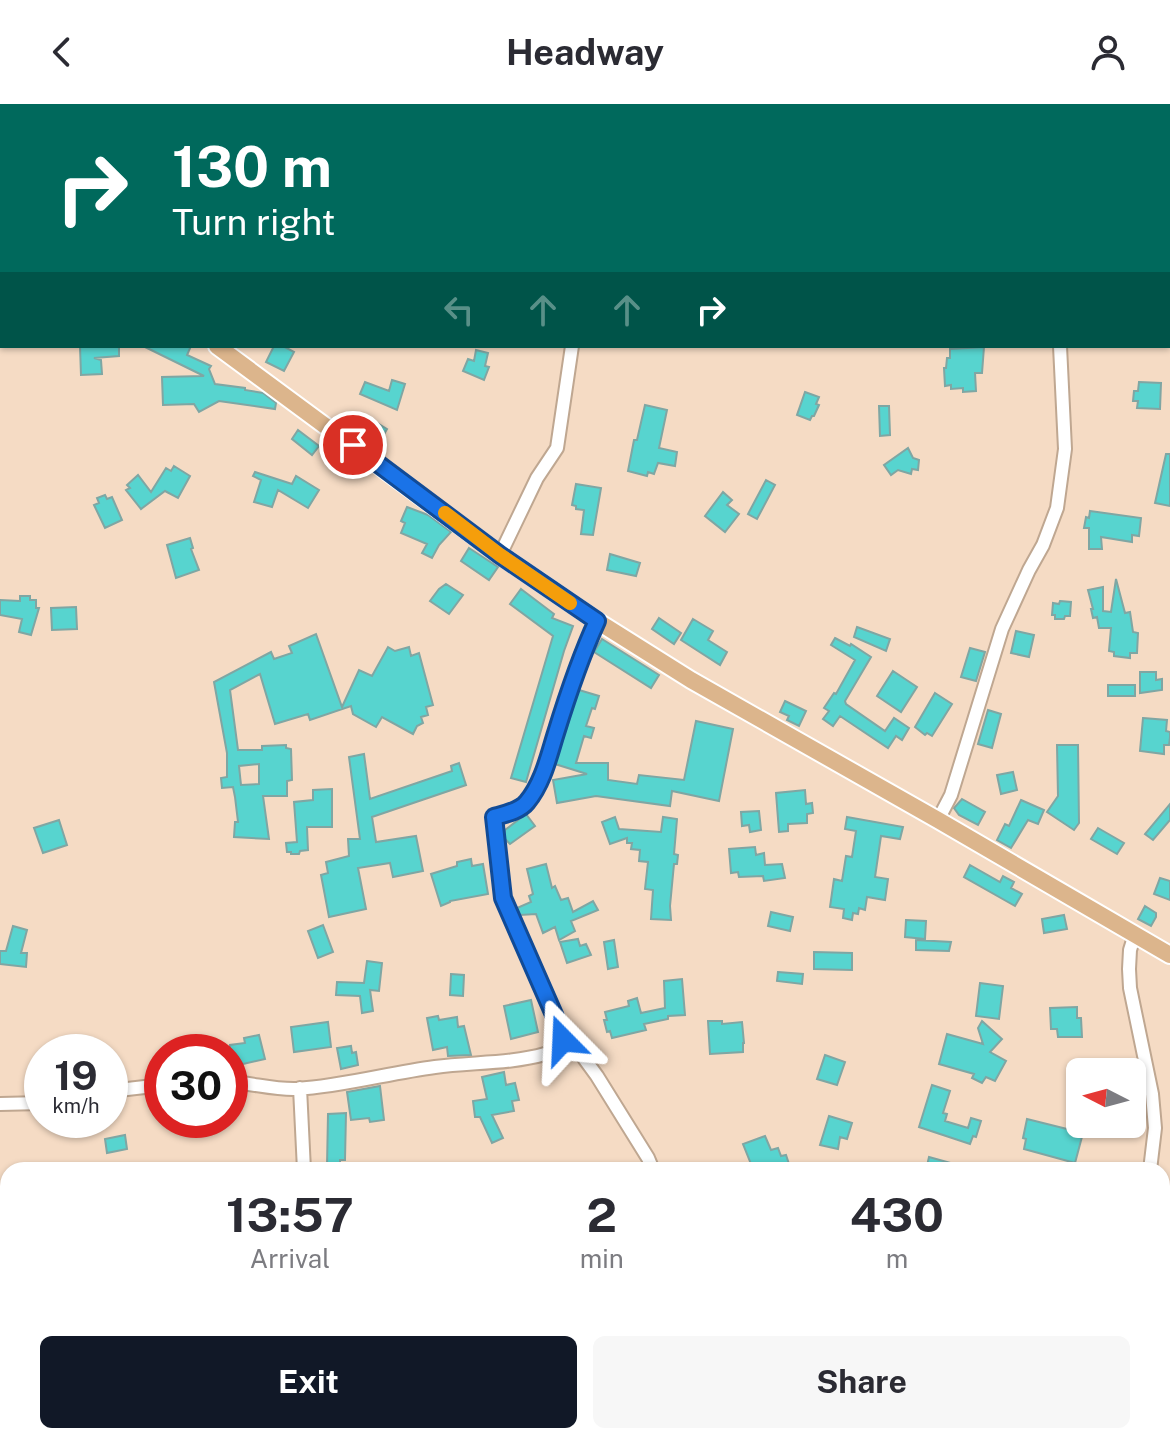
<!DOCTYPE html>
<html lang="en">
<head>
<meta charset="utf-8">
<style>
  :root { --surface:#fff; --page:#f7f7f7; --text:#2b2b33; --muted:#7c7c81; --accent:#111827 }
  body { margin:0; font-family:"Public Sans",sans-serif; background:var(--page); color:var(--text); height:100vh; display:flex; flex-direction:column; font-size:30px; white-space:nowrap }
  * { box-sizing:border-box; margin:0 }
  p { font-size:26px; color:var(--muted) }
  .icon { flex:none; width:44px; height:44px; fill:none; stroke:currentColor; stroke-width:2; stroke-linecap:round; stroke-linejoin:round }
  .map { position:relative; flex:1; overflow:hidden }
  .panel { position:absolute; left:0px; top:1058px; width:1170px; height:282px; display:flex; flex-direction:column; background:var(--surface); border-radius:24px 24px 0 0; box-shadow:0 2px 6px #0004 }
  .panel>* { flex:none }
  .top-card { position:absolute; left:0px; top:0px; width:1170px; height:244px; box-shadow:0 2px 6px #0004; background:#00695c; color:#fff; overflow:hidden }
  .needle { width:52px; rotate:276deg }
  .tools { position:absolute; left:1066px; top:954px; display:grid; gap:16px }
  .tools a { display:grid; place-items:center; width:80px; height:80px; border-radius:12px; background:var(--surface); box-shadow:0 2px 6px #0004; font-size:40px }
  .speed { position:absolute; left:24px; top:930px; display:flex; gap:16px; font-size:40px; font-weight:700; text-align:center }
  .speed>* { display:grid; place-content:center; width:104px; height:104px; border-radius:50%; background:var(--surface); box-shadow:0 2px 6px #0004; line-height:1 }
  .speed small { font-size:20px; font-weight:400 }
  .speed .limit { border:12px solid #d22; background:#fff; color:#111 }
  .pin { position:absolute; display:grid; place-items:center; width:68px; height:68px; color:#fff; margin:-34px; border:4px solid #fff; border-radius:50%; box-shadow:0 2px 8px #0007 }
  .me { position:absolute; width:88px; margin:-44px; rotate:339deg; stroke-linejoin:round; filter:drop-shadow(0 0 6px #0008) }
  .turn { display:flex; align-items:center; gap:28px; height:168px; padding:0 40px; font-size:36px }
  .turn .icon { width:104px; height:104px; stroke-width:2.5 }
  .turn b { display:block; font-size:56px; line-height:68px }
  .lanes { display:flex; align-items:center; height:76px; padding:0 40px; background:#0003; justify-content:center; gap:40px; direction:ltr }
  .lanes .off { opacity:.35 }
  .eta { display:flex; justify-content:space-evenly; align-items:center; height:136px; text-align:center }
  .eta b { font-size:48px; font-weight:700; line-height:56px }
  .cta { display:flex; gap:16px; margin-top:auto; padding:16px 40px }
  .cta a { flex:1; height:92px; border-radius:12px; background:var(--accent); color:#fff; font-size:32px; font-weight:700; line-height:92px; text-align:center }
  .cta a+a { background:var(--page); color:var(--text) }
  header { display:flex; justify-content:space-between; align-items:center; height:104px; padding:0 40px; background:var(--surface); font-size:36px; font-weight:700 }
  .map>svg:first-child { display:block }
  .building { fill:#57d4cf; stroke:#7fa6a3; stroke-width:2; fill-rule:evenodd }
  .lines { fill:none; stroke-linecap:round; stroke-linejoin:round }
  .minor-casing { stroke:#bfa791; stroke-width:16 }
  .major-casing { stroke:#fff; stroke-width:20 }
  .minor { stroke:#fff; stroke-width:12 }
  .major { stroke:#dcb58c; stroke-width:16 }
  .route-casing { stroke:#114b97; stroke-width:20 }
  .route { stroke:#1a73e8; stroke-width:14 }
  .slow { stroke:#f59e0b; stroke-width:14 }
</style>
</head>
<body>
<header><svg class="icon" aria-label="back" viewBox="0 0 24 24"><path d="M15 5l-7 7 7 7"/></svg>Headway<svg class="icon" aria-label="person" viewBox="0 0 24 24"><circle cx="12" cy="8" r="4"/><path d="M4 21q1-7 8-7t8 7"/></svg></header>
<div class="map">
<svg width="1170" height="1339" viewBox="0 0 1170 1339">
  <rect width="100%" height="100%" fill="#f5dbc4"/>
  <path class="building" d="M80 242H119V252L94 254 101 256 102 270 81 271Z
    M143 242H191L187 251 211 262 209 265 215 280 245 284V286L263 289 276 299 275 305 219 297 199 308 194 300 163 301 162 273 204 272Z
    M274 242H283L294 248 284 267 266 258Z
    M984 243 982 269H975L976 287 963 288V284L951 285V281L945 282 944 264H946L947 254H950V245Z
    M476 246 488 249 485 262 489 263 484 276 463 267 468 255 474 257Z
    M392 276 405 280 397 306 360 290 365 278 389 287Z
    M1139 278 1161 279 1160 305 1137 304 1138 297H1133L1134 287H1138Z
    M805 288 819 293 816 300 819 301 814 312H812L810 316 797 311Z
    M645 301 667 306 659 344 677 348 675 362 658 359 654 370 648 368 647 372 628 367 634 336H637Z
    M879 302H889L890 331 880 332Z
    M374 317 387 325 380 337 367 329Z
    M298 326 319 342 312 351 292 335Z
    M908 344 913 354 919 356 918 366 912 365 911 370 898 366 891 371 884 361Z
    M1166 350H1170V402L1155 399Z
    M174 362 190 372 178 394 165 387 141 405 126 386 130 384 127 381 138 371 151 388 166 364 171 367Z
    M255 368 292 380 296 372 319 386 308 404 278 386 272 403 254 398 261 376 253 372Z
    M766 376 775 381 757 415 748 410Z
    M576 380 601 384 593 431 581 430 584 406 576 405V402L572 401Z
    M723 388 732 396 727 401 739 410 725 428 705 412Z
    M105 391 107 395 112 393 122 416 105 424 94 401 99 399 97 394Z
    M407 403 428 411 451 428 439 441 432 454 422 449 427 440 401 429 405 419 401 417Z
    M1090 407 1141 414 1139 432 1132 431V438L1101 433 1102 445H1089V424H1084L1086 413 1089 414Z
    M190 434 193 444 191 445 199 466 176 474 167 441Z
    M469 444 498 463 489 476 461 457Z
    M610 450 640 459 636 472 607 466Z
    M1116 475 1125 509 1130 508 1133 528 1138 529 1137 549H1130V554L1114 552V548L1109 547 1111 524H1099L1097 513 1093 514 1091 505H1093L1088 486 1103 483V507L1111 508Z
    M446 480 463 491 449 510 430 497 439 485Z
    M521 485 554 510 552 514 573 522 564 547 526 678 511 674 553 532 510 500Z
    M20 492H30V496H36V504H39L31 531 19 528 22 515 0 511V496L20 497Z
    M1060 497 1071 498 1070 512H1065L1064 515H1055V511H1052L1053 499 1059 500Z
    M76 503 77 525 52 526 51 504Z
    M659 514 681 529 674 540 652 525Z
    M693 515 713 527 708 536 727 548 720 561 681 536Z
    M857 523 890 535 886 547 854 533Z
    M1016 527 1034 531 1029 553 1011 549Z
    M316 530 342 603 359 566 372 572 388 543 395 547 409 543 411 552 419 549 433 601 426 603 428 611 421 613 423 619 417 622 413 630 382 613 376 623 353 610 351 602 310 616 308 610 275 620 260 570 230 586 238 646H262V642L286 641V644L291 645 292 676 287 677V692H263L269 735 234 733 235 718H238L235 693 233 683 222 684 221 674 227 673V649L214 578 271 548 274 555 292 549 289 542ZM259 660V680L241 681 239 662Z
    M835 534 850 542 851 540 871 553 845 597 846 600 885 627 894 614 909 624 902 636 896 632 888 644 840 612 833 622 823 615 829 607 824 604 834 589 836 590 855 556 831 541Z
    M602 535 659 571 651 584 594 548Z
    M970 544 985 548 976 577 961 573Z
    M893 567 917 583 901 608 877 592Z
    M1140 568H1156V576L1162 575V586L1140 589Z
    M1108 581H1135V592H1108Z
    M579 586 599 592 595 605 592 604 586 622 594 624 591 634 584 632 576 659H608V676L637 680 639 671 684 676 696 617 733 625 719 697 672 687 670 702 596 692 557 699 553 676 587 670 555 660Z
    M935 589 952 600 932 632 927 629 925 631 915 623Z
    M785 597 806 607 799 622 787 616 789 612 780 608Z
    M988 606 1001 610 992 644 978 640Z
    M1143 614 1167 616 1166 627 1170 628V633L1169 641H1164V650L1140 647Z
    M1057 641H1078L1079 719 1074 726 1047 708 1058 692Z
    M364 650 370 695 452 667 451 662 459 659 466 681 372 713 376 738 416 732 423 767 393 773 390 759 358 764 366 805 329 813 321 771 328 769 326 758 349 752 348 735H360L349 653Z
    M1013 668 1017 686 1001 690 997 671Z
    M332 685V723H307L308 746 300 747 299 750H291V748H287L286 739 297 738 294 698 313 696V686Z
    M805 686 806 700 812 699 813 709 807 710V719L788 720V727L779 728 776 689Z
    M962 695 985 708 978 721 959 711 954 704Z
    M1021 696 1044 706 1038 720 1028 716 1011 744 997 736 1005 720 1009 722Z
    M1170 700V716L1153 736 1145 730Z
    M759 707 761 726 750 728 749 721 742 722 741 708Z
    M526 710 535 722 510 740 505 735V726Z
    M615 713 619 725 661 728 663 713 677 715 674 750 678 751 677 760H674L670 802 671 816 651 815 653 786 645 785 648 758 639 757 640 746 631 745 632 739H627V734L610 740 602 718Z
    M847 713 903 723 900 735 881 732 875 773 888 775 885 796 867 793 865 806 859 804 858 810 853 809 852 816 843 814 844 805 830 803 834 775 842 777 846 752 852 753 856 727 845 725Z
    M59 716 67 741 43 749 34 724Z
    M1098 724 1124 739 1117 750 1091 735Z
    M755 743 756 751 764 749 765 761 782 760 785 774 764 777 763 772 739 773 738 768 731 769 729 745Z
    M471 755 472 762 483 760 488 790 450 797V798L441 802 431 770 457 762V758Z
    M546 760 552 784 555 782 561 796 568 794 573 808 593 797 598 806 571 817 575 827 559 836 555 823 543 829 536 810 520 811 517 804 531 798 529 792 533 790 527 765Z
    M970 761 1000 778 1003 772 1014 778 1011 784 1022 790 1015 802 964 773Z
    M1160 774 1170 777V796L1154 790Z
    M1145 802 1156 809V813L1151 822 1138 815Z
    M771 808 793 813 790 827 768 822Z
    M1064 811 1067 825 1044 829 1042 815Z
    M906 816 926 817 925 835 905 833Z
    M323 821 333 848 318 854 308 827Z
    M13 822 27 826 21 849H27L26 863 0 860V847H6Z
    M578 835 580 842 586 840 591 851 567 859 560 838Z
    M614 836 618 863 608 865 604 838Z
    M916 836 951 838 949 847 916 846Z
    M814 848 852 849V866L814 865Z
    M367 857 382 859 379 887 370 886 373 907 362 909 360 892 336 891 337 878 364 879Z
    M778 868 803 870 802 880 777 877Z
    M451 870 464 871 463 892 450 891Z
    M682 875 685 911 668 912V915L644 920 646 926 612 934 610 927 607 928 604 916H607L605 908 629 902 628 897 637 894 641 909 665 904 664 877Z
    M980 879 1003 882 999 915 976 912Z
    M531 896 538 928 511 935 504 902Z
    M1077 903V914H1081L1082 933H1058L1057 925H1051L1050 904Z
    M438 912 439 916 457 913 458 923 464 922 471 951 448 952 447 943 433 946 427 914Z
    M708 917H722V920L742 918 744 939H743V948L710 950Z
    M982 917 1002 935 990 948 1006 957 995 977 986 973 982 979 972 974 974 970 939 960 947 930 983 940 978 924Z
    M328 918 331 943 294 948 291 923Z
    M259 931 265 955 230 963V941L245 939 244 934Z
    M351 942 352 949 356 948 358 961 341 965 337 944Z
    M825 951 845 958 837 981 817 975Z
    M504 968 506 981 515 979 519 996 512 997 514 1007 492 1011 503 1034 492 1039 480 1013H475L473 997 487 995 482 973Z
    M932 981 950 987 943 1009 947 1010 945 1017 968 1024 971 1014 981 1017 976 1033 973 1032 970 1040 919 1023Z
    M380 982 384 1016 370 1018 369 1014 351 1016 347 988Z
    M346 1009 345 1056H340V1063H327L328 1010Z
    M829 1012 852 1019 847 1035 840 1033 838 1045 820 1041Z
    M1027 1015 1083 1029 1075 1059 1024 1045 1026 1035 1023 1034Z
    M125 1031 127 1045 107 1049 105 1035Z
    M765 1032 771 1046 778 1044 781 1052 786 1051 789 1060 785 1061 787 1066H765L764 1061 753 1065 743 1040Z
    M929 1053 965 1063V1066H926Z"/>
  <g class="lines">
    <g class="minor-casing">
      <path id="minor" d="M515 0V2
        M1041 0V2
        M237 2 241 0
        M1168 37H1170
        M0 107H2
        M500 451 537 374 557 344 572 242
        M938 716 951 691 1002 525 1029 466 1043 441 1057 404 1065 345 1060 242
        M1135 830 1130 846 1129 865 1130 884 1152 990 1155 1024 1150 1066
        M563 936 578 946 597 972 648 1054 653 1066
        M230 978C252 979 274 986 297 985 344 982 389 969 435 963 471 958 510 960 545 950 554 947 558 945 563 936L559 922 503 794 494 713 510 708 526 700 536 682 549 652 581 551 597 517
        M300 984 304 1066
        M110 987 162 981
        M0 1000 42 999
        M1162 1269 1170 1266
        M164 1332V1339
        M320 1332 321 1339
        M621 1332 622 1339
        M579 1338V1339
        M854 1339 868 1332"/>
    </g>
    <g class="major-casing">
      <path id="major" d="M0 84 2 85
        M217 242 500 451 597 517 691 576 938 716 1170 851"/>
    </g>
    <use href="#minor" class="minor"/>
    <use href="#major" class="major"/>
  </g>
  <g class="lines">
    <g class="route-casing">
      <path id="route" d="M353 341 500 451 597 517C580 554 568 590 556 629 549 651 543 679 527 698 520 707 505 710 494 713L503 794 559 922 563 936"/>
    </g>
    <use href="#route" class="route"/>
    <path class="slow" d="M445 409 500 451 570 499"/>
  </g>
</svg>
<div class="tools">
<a><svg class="needle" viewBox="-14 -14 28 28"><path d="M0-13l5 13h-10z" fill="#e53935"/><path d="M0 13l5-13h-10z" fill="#7c7c81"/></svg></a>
</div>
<div class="speed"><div>19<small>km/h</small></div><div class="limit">30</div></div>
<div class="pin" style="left:353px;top:341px;background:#d93025"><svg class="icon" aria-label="arrive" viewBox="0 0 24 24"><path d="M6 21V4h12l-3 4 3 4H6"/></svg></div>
<svg class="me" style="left:563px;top:936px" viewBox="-20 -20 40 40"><path d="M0-17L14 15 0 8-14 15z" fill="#1a73e8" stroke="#fff" stroke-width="4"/></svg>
<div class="top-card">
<div class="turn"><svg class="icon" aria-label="right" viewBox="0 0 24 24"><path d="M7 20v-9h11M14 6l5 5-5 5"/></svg><div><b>130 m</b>Turn right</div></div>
<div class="lanes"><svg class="icon off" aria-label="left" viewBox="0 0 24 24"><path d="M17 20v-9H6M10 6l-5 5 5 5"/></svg><svg class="icon off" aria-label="ahead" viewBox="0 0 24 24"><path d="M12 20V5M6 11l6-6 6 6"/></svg><svg class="icon off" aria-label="ahead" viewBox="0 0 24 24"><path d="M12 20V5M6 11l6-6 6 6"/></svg><svg class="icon" aria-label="right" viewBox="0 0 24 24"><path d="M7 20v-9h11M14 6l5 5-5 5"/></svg></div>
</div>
<section class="panel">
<div class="eta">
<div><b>13:57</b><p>Arrival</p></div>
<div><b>2</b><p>min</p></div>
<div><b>430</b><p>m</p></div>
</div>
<div class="cta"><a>Exit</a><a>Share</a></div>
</section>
</div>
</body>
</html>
